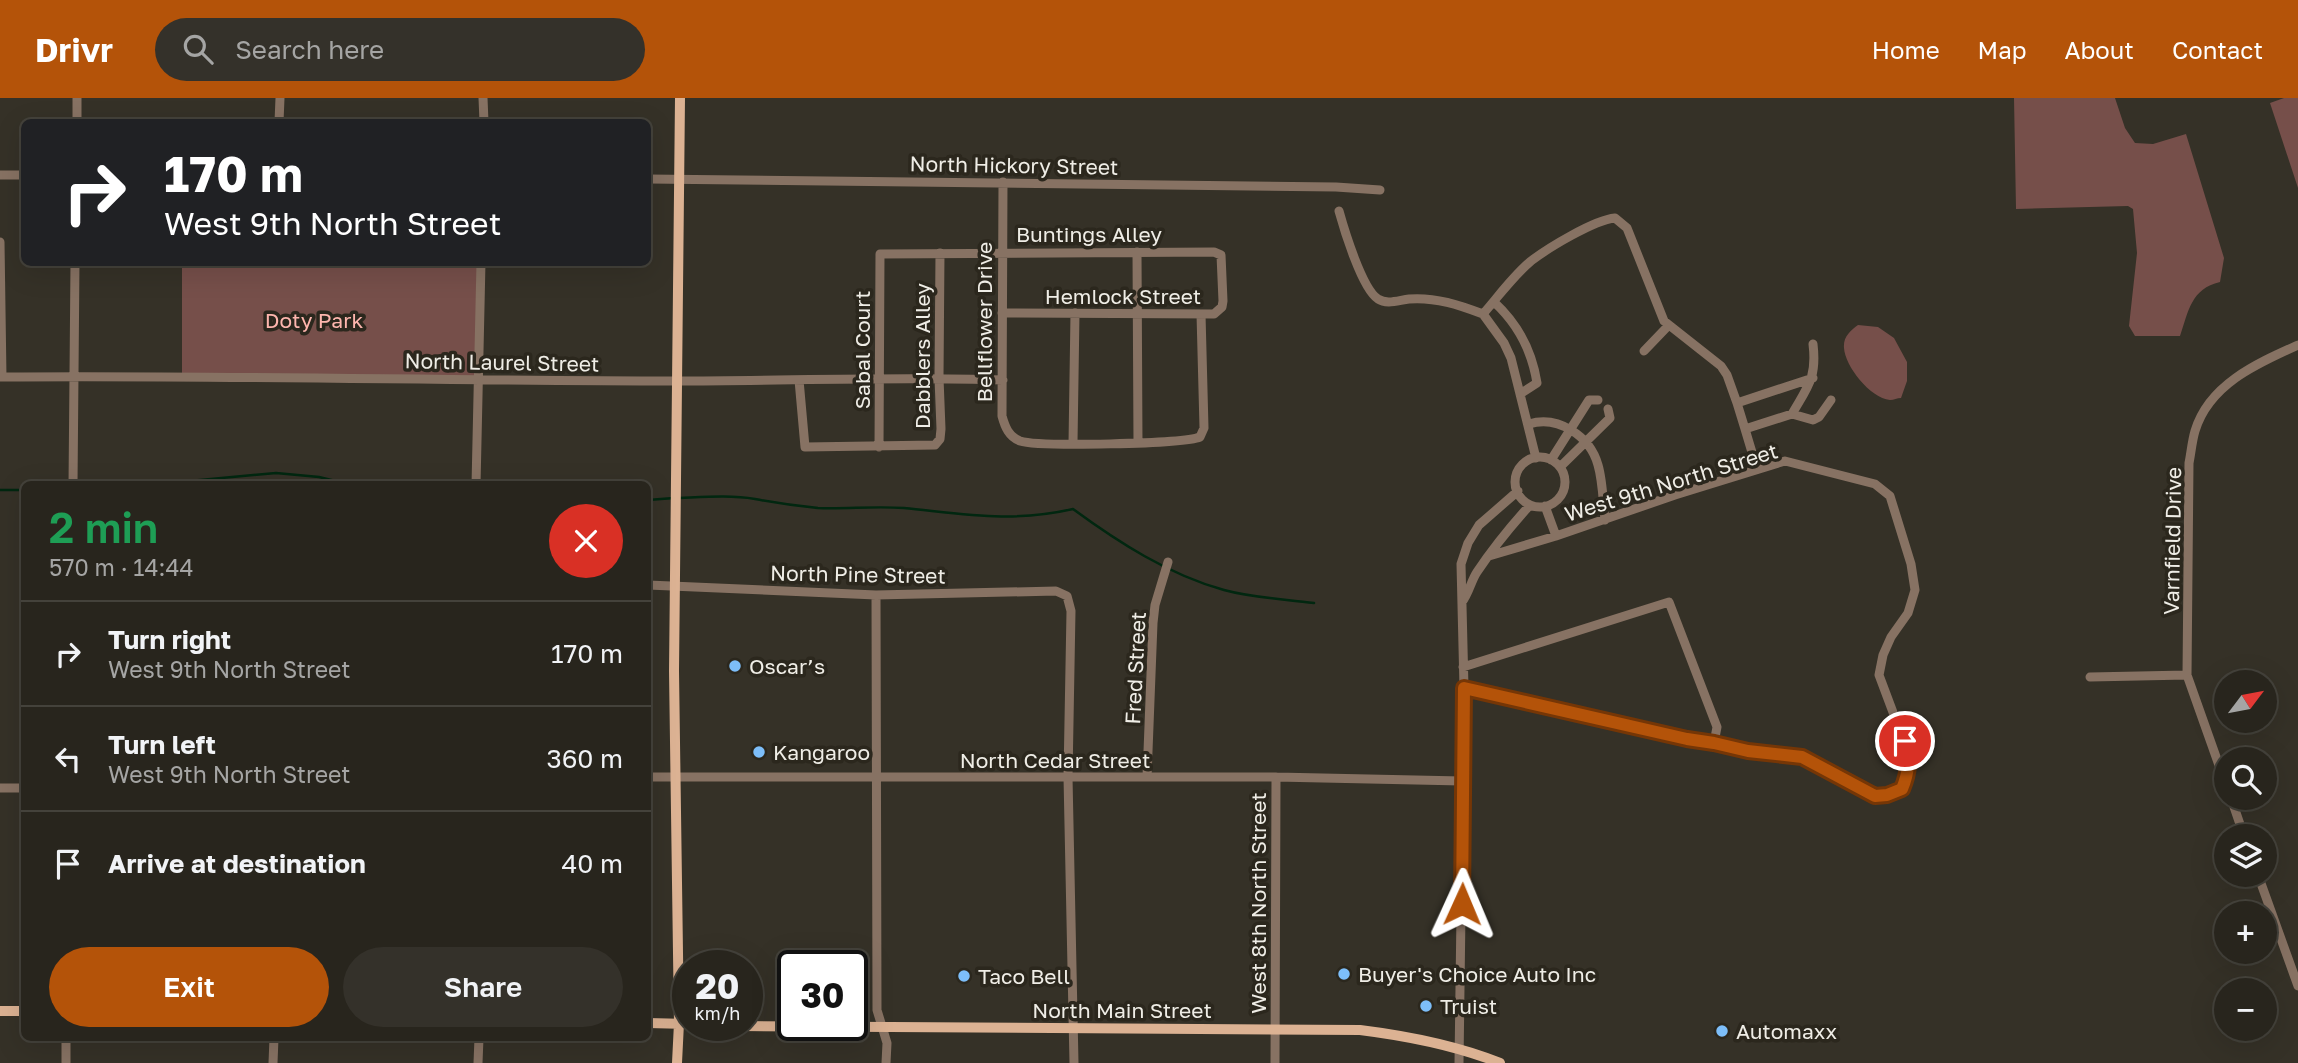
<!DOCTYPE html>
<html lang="en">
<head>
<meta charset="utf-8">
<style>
  :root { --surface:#28251d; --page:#34312a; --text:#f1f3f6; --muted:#a5a5a4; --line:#44423b; --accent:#b45309 }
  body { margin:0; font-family:"Golos Text",sans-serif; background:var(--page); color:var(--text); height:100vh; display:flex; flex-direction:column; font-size:26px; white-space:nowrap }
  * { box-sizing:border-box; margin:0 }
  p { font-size:23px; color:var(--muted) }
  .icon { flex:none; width:38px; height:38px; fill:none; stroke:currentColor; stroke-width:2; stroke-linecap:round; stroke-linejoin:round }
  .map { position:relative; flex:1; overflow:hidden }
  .sheet { position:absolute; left:21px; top:383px; width:630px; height:560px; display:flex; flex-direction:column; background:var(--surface); border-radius:10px; box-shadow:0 7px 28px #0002,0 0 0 2px var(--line) }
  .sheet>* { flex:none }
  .banner { position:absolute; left:21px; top:21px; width:630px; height:147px; border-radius:10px; box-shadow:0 7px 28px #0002,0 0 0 2px var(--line); background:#202124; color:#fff; overflow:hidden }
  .needle { width:46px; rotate:58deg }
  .fabs { position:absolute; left:2214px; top:572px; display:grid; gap:14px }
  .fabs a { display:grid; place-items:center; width:63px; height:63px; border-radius:50%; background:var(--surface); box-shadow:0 7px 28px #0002,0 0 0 2px var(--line); font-size:35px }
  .speed { position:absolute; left:672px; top:852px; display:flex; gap:14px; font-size:35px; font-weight:700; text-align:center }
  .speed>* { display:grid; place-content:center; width:91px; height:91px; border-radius:50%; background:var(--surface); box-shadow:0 7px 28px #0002,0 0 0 2px var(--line); line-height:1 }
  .speed small { font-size:18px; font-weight:400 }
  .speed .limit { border:4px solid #111; border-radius:10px; background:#fff; color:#111 }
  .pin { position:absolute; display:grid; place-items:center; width:60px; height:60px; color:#fff; margin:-30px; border:4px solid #fff; border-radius:50%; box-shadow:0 2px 7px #0007 }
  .me { position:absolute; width:77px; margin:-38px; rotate:1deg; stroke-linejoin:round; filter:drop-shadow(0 0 5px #0008) }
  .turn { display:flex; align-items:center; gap:24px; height:147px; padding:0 28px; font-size:32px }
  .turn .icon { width:91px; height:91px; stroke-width:2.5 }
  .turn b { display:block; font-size:49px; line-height:60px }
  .round { display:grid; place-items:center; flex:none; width:74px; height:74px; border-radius:37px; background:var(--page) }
  .head { display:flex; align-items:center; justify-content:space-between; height:119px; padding:0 28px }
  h1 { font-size:42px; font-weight:600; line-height:52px; color:#1e9e55 }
  .action { display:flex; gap:14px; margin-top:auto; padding:14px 28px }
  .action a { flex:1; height:80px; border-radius:42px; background:var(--accent); color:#fff; font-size:28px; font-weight:600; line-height:80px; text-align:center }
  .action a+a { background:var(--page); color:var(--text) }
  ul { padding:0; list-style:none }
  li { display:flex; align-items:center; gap:21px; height:105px; padding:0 28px; border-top:2px solid var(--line) }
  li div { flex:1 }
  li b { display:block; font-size:26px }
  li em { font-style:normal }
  header { display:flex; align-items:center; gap:42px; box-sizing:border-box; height:98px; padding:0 35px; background:var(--accent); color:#fff }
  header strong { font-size:33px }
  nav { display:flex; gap:38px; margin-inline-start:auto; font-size:24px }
  .search { width:490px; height:63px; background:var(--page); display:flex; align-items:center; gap:18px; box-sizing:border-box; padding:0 24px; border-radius:38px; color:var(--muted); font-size:26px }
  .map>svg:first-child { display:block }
  .green { fill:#764f4a }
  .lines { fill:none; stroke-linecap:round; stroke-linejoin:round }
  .stream { stroke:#012710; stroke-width:2.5 }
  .minor { stroke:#877263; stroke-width:9 }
  .major { stroke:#dcb293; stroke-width:10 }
  .route-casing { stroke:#753606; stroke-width:18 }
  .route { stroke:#b45309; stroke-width:12 }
  .poi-dot { fill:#7dbef9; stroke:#2b271d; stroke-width:2.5 }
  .labels { text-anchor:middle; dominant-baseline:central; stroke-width:7; stroke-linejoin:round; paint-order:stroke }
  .street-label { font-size:21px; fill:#efede6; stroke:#2b271d }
  .park-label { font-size:21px; fill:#feb6ae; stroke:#2b271d }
  .poi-label { font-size:21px; fill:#efede6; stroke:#2b271d; text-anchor:start }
</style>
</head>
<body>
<header>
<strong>Drivr</strong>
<div class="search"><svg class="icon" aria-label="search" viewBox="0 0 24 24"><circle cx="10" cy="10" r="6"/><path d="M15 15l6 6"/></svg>Search here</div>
<nav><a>Home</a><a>Map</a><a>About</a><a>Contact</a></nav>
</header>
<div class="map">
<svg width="2298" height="965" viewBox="0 0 2298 965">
  <rect width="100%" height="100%" fill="#353127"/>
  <path class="green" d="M2014 0H2115L2125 30 2135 45 2153 46 2186 36 2224 160 2220 184C2191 191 2189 212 2180 238H2135L2129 228 2137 155 2133 111 2128 108 2016 111Z
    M2284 0H2298V90L2270 5Z
    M182 165H480L479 281 182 277Z
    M1858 227 1878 229 1894 240 1907 264V283L1901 300C1897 300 1894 302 1890 302 1870 300 1845 268 1844 250 1843 239 1850 233 1858 227Z"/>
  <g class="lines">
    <path class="stream" d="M147 387 276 375 319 379 352 387
      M0 392H24
      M680 400C705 399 731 397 755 401 776 405 797 408 818 410 847 411 875 408 904 410 965 416 1011 425 1073 411 1118 444 1169 477 1224 492 1253 500 1284 501 1314 505
      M648 402 674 400"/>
    <path class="minor" d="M77 0V24
      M483 0 484 24
      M279 24 280 0
      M0 77H24
      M648 81 1336 89 1380 92
      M1003 84 1002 318C1005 329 1009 339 1020 343 1038 349 1183 346 1200 339L1204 330 1201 216
      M1339 113C1344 131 1362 191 1378 201 1387 207 1399 202 1409 201 1436 199 1459 207 1483 216
      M0 144 2 279
      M1137 154 1138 345
      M1494 204C1518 226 1532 253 1537 285L1520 296
      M1644 253 1668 228
      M0 279C225 277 450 283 676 283 785 283 894 278 1003 282
      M799 282 805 349 935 347 940 341 941 331 939 280 940 155
      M1792 316C1808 288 1817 280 1813 246
      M1529 326C1558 317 1590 338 1598 367 1603 384 1603 405 1605 422
      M1745 331 1737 305 1813 280
      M1073 345 1075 215
      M879 349 880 156 1214 154 1221 157 1223 203 1222 209 1214 216 1002 215
      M1515 384a25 25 0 1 1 50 0a25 25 0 1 1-50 0Z
      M1536 360 1511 260 1504 245 1483 216C1498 199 1513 178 1531 163 1548 150 1594 122 1615 120L1627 130 1664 223 1721 268 1727 277 1737 305
      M1551 362 1589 302H1598
      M1560 369 1610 320 1608 311
      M1757 371 1745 331 1792 316 1813 322 1819 319 1831 302
      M73 387 75 164
      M476 387 481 164
      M1545 408 1556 438
      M648 487 876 497 1056 493 1067 498 1071 513 1068 679 1074 965
      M876 497 877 912 887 945 886 965
      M1462 504C1469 495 1471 483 1477 474 1493 450 1511 428 1530 407
      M1463 569 1669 504 1717 629 1714 645
      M2090 579 2187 577
      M1464 590 1687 641 1714 645 1748 653 1802 659 1875 698 1887 697 1902 691 1908 677 1909 657 1879 577 1883 557 1891 539 1908 515 1915 492 1911 466 1890 398 1875 386 1785 363 1675 397 1556 438 1489 458
      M648 679H1276L1462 683
      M1147 679 1153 525 1155 507 1168 464
      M2226 687 2187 577 2189 365C2191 355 2192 343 2195 333 2209 286 2258 265 2298 247
      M0 690H24
      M2231 700 2244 738
      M2258 777 2298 888
      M66 940V965
      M273 965 274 940
      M478 965 479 940
      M1275 965 1276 679
      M1459 965 1464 590 1461 466 1468 445 1479 427 1518 393"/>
    <path class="major" d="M0 913H24
      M648 925 688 926
      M740 928 1360 932C1408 938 1455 947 1500 965
      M677 965 679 925 674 573 680 0"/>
  </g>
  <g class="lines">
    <g class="route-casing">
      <path id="route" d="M1462 806 1464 590 1687 641 1714 645 1748 653 1802 659 1875 698 1887 697 1902 691C1909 674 1910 661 1905 643"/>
    </g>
    <use href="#route" class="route"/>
  </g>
  <g class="poi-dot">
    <circle cx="735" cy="568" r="7"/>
    <circle cx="759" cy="654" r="7"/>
    <circle cx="1344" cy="876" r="7"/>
    <circle cx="964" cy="878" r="7"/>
    <circle cx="1426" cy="908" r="7"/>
    <circle cx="1722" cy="933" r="7"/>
  </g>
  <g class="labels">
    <g class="street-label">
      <text transform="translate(1014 67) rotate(1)">North Hickory Street</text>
      <text x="1089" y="136">Buntings Alley</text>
      <text x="1123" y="198">Hemlock Street</text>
      <text transform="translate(984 224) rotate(-90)">Bellflower Drive</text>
      <text transform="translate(862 252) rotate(-90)">Sabal Court</text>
      <text transform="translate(922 258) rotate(-90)">Dabblers Alley</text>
      <text transform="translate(502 264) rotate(1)">North Laurel Street</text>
      <text transform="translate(1671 384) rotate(-17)">West 9th North Street</text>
      <text transform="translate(2172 443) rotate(-89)">Varnfield Drive</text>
      <text transform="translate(858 476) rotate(1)">North Pine Street</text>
      <text transform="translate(1135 570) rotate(-87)">Fred Street</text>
      <text x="1055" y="662">North Cedar Street</text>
      <text transform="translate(1258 805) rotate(-90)">West 8th North Street</text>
      <text x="1122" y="912">North Main Street</text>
    </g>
    <g class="park-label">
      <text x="314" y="222">Doty Park</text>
    </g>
    <g class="poi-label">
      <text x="749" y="568">Oscar’s</text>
      <text x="773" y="654">Kangaroo</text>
      <text x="1358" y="876">Buyer's Choice Auto Inc</text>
      <text x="978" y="878">Taco Bell</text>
      <text x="1440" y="908">Truist</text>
      <text x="1736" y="933">Automaxx</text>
    </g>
  </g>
</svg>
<div class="fabs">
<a><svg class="needle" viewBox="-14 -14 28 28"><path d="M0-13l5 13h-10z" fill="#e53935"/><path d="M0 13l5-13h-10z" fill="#a5a5a4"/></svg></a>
<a><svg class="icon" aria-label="search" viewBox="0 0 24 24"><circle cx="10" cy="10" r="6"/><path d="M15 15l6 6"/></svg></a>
<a><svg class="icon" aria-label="layers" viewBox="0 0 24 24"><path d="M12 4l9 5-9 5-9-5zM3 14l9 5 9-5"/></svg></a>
<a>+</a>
<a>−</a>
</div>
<div class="speed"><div>20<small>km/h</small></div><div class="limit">30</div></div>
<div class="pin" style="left:1905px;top:643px;background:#d93025"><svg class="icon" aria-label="arrive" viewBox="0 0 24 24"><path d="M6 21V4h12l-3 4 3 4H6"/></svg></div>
<svg class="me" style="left:1462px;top:806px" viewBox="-20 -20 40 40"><path d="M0-17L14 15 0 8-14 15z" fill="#b45309" stroke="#fff" stroke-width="4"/></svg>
<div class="banner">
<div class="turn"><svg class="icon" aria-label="right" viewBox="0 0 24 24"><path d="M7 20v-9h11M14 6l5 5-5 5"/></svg><div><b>170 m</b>West 9th North Street</div></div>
</div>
<section class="sheet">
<div class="head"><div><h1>2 min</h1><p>570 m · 14:44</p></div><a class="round" style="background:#d93025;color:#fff"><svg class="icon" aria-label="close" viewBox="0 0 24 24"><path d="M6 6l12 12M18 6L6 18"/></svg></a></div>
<ul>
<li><svg class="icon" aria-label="right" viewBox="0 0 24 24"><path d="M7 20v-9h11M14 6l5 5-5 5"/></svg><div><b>Turn right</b><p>West 9th North Street</p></div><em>170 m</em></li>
<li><svg class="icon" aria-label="left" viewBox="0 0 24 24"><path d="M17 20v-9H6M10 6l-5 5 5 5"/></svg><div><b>Turn left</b><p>West 9th North Street</p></div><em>360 m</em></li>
<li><svg class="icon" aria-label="arrive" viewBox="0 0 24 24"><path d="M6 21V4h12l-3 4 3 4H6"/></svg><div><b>Arrive at destination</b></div><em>40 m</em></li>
</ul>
<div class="action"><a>Exit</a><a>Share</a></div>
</section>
</div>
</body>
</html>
